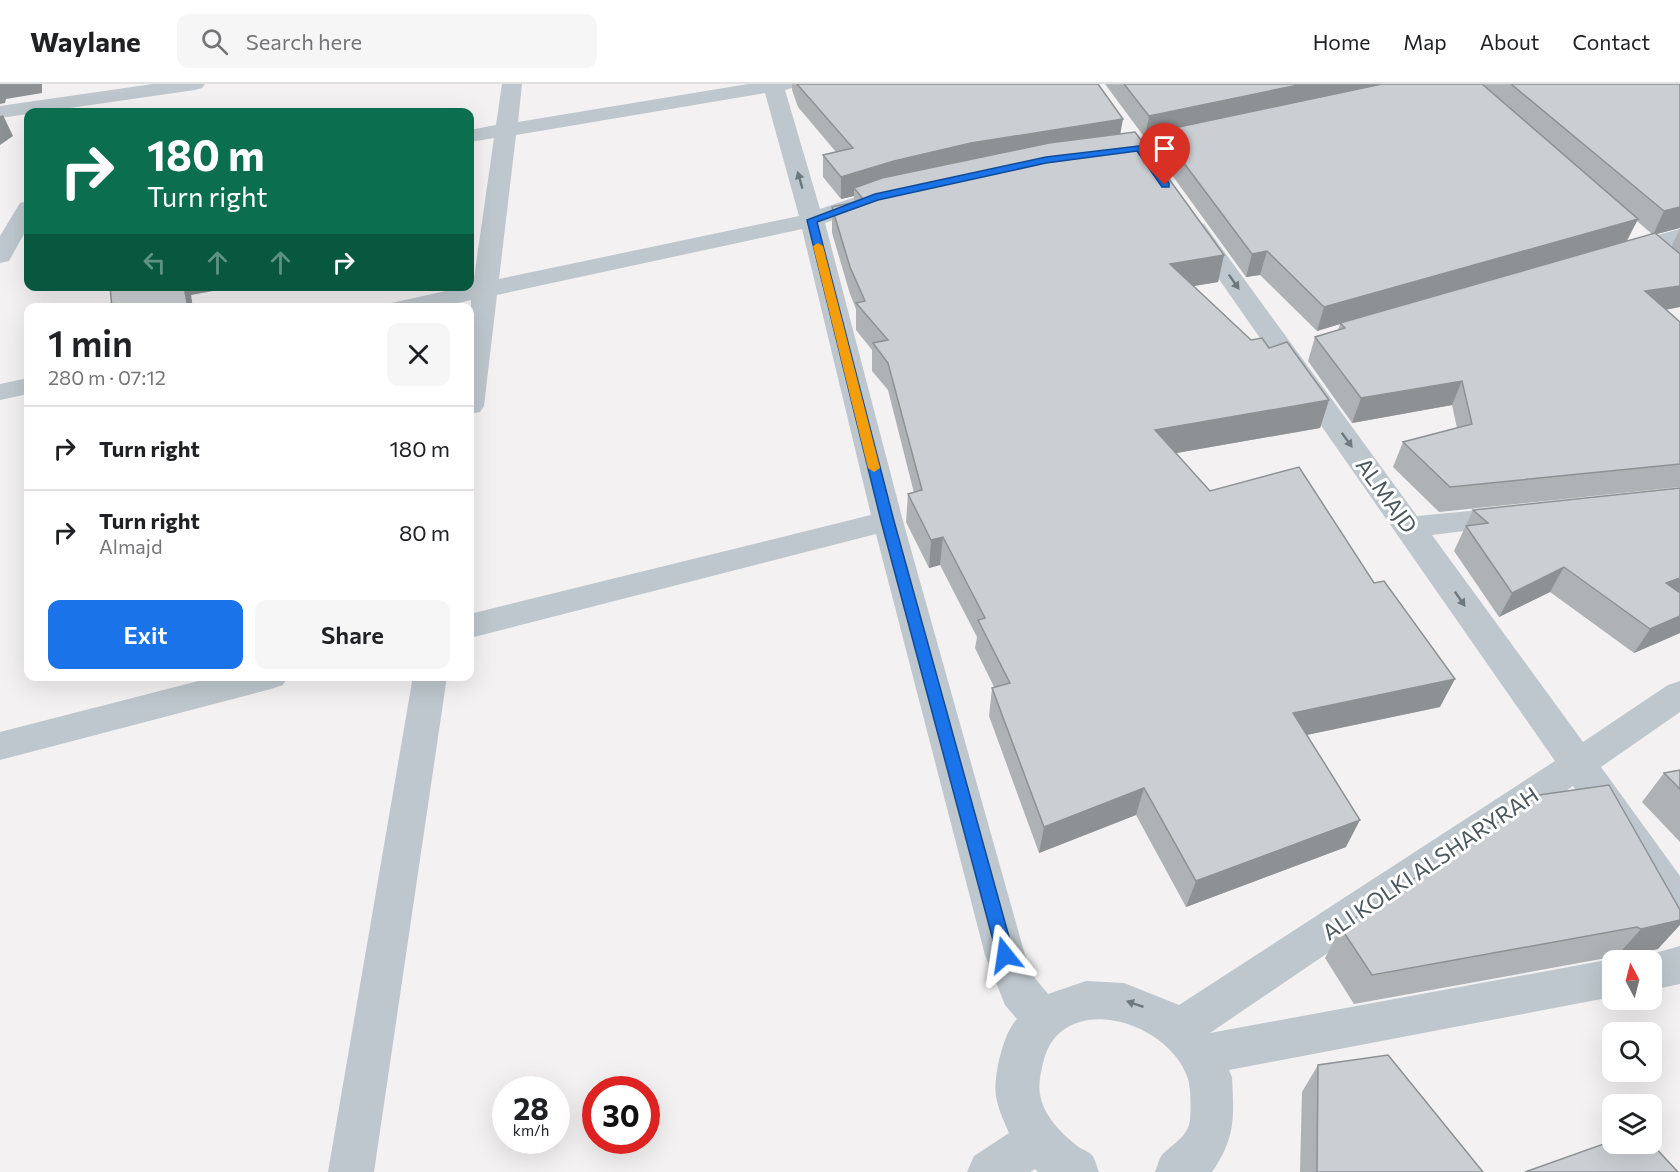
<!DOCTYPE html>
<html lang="en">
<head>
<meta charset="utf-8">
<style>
  :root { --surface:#fff; --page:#f6f6f6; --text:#202124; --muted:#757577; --line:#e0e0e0; --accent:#1a73e8 }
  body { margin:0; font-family:Commissioner,sans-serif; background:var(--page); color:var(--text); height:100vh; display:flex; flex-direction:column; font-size:22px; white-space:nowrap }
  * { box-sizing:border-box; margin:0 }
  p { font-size:20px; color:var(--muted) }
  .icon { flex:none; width:33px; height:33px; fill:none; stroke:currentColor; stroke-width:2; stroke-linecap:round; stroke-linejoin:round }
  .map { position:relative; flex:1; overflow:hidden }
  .panel { position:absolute; left:24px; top:219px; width:450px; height:378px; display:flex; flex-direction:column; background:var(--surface); border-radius:12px; box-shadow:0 6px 24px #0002 }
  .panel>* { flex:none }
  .top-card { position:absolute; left:24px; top:24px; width:450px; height:183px; border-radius:12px; box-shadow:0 6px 24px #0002; background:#0b6e4f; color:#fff; overflow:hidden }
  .needle { width:39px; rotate:353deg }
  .buttons { position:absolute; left:1602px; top:866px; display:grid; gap:12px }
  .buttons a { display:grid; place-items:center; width:60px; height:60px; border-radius:12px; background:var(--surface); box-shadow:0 6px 24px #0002; font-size:30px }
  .speed { position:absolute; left:492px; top:992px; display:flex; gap:12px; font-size:30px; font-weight:700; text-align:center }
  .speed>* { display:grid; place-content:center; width:78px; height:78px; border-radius:50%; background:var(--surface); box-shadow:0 6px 24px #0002; line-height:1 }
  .speed small { font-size:15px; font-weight:400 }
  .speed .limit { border:9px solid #d22; background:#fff; color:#111 }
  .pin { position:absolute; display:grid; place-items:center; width:51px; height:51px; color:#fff; margin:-62px -26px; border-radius:50% 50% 50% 0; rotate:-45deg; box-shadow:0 0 6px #0007 }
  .pin .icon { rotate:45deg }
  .me { position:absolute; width:66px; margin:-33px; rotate:345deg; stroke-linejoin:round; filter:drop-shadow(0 0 4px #0008) }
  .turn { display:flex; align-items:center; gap:21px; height:126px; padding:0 24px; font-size:27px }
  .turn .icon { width:78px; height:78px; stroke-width:2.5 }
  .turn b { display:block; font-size:42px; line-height:51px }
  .lanes { display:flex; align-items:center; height:57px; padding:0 24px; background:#0003; justify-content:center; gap:30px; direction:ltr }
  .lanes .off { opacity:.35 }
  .round { display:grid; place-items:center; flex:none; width:63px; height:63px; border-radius:12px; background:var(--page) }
  .summary { display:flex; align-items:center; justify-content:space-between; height:102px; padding:0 24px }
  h1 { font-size:36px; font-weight:600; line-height:45px }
  .cta { display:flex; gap:12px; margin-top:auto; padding:12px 24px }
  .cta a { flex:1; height:69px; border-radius:12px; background:var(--accent); color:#fff; font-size:24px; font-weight:600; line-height:69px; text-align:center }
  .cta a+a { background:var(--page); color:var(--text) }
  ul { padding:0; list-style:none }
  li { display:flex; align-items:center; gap:18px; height:84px; padding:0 24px; border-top:2px solid var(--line) }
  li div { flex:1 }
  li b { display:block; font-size:22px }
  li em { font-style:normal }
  header { display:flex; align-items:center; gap:36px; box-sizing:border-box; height:84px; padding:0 30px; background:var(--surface); border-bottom:2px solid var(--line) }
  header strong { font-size:28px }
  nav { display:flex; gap:33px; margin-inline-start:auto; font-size:21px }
  .search { width:420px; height:54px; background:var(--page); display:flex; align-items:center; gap:15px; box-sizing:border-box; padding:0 21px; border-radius:12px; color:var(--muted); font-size:22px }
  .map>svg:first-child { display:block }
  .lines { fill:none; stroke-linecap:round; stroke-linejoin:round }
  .street { fill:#bdc7cd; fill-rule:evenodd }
  .wall { fill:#afb2b5; fill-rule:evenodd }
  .shaded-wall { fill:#8e9194 }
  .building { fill:#cbcfd3; stroke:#8e9194; stroke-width:1.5 }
  .oneway { fill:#6c797f }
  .route { fill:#1a73e8; stroke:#114b97; stroke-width:1.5 }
  .slow { fill:#f59e0b }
  .labels { text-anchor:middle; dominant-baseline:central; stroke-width:6; stroke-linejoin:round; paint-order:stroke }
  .street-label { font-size:22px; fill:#49575e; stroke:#fff }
</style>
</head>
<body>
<header>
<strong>Waylane</strong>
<div class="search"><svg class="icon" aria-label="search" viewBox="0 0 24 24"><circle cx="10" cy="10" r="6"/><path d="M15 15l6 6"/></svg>Search here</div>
<nav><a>Home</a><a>Map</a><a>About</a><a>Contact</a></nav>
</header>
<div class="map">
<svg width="1680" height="1088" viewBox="0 0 1680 1088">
  <rect width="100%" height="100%" fill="#f3f1f1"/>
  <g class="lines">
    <path class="street" d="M153 0H205L202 4 195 6 0 34V22Z
      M502 0H522L518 38 748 0H795L792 4 785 6 820 125 873 107 881 109 884 114 881 119 825 139 903 437 1025 871 1035 894 1048 910 1086 897 1124 899 1179 921 1555 677 1184 145 1188 140 1196 138 1204 140 1417 432 1511 423 1522 426 1526 433 1522 440 1432 451 1583 658 1668 601 1680 597V628L1601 683 1680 792V840L1666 835 1573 702 1210 949 1612 875 1614 876 1612 913 1229 986 1232 993C1234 1033 1236 1053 1212 1088H1155C1157 1083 1159 1075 1162 1071 1172 1060 1188 1053 1190 1036 1191 1025 1191 1005 1188 995 1170 936 1060 904 1043 979 1041 989 1038 999 1040 1010 1043 1032 1063 1051 1080 1064 1084 1066 1089 1068 1092 1071 1095 1075 1097 1083 1099 1088H1038L1035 1085 1030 1088H967L974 1072 1009 1049C1004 1037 998 1025 996 1012 993 994 1003 949 1017 935L1005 921 985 871 876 450 470 554V530L871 431 802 145 497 211 484 322 480 328 470 330 471 216 438 224H388L391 219 473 201 494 54 470 58V46L496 41ZM765 9 799 132 499 195 516 51Z
      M1200 45 1208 46 1211 51 1208 56C1181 62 1120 80 1095 74L1092 69 1095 64 1103 62Z
      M28 117V143L9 177 0 179V152L20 119Z
      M1680 145V159L1621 175 1612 173 1609 168 1612 163Z
      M28 294V310L0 316V300Z
      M218 592H288L283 601 271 605 0 676V648Z
      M413 592H447L374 1088H328Z
      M1680 862V900L1652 906V876H1636L1637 874Z"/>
  </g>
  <path class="wall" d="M792 0H1098L1120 50 1224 171 1218 198 1193 202 1251 256 1269 264 1329 316 1320 344 1176 369 1210 407 1440 623 1307 651 1346 763 1186 823 1136 731 1039 769 989 632 992 604 994 603 975 564 977 553 940 481 929 484 906 438 908 410 914 409 888 306 872 287V266L856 246V225L850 210 832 149V123L854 118V112L841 115 823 93V71L836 68 798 23 792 6Z
    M1105 0H1680V144L1656 150 1671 163 1680 145V223L1666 226 1680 238V403L1439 428 1393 383 1403 358 1457 344 1452 321 1352 339 1308 277 1315 253 1338 246 1340 240 1317 247 1260 191 1246 193 1156 69 1159 51 1145 54ZM1637 137 1652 150 1627 157Z
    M1473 426 1680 549 1634 569 1550 508 1499 533 1454 467Z
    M1680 686V758L1642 718 1664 689Z
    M1539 711 1658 865 1615 874 1612 873 1354 920 1325 874 1341 844Z
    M1318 981 1483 1088H1300L1302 1008Z"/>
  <path class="shaded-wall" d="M0 0H42V9L6 15 5 19 0 20Z
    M1303 0H1398L1160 47 1159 51 1145 54 1149 32Z
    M3 31 13 52 0 61V32Z
    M1123 35 1119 57 854 104V112L841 115V93L894 77 971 59Z
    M1680 123V144L1653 151 1664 127Z
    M1638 135 1626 158 1340 239V240L1317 247 1324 223Z
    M1267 167 1260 191 1246 193 1252 170Z
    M1224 171 1218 198 1164 207 1170 180Z
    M184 202H235V203L191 211 193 224H188Z
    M1680 202V223L1633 231 1645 207Z
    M1462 297 1452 321 1352 339 1361 314Z
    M1329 316 1320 344 1148 374 1155 346Z
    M943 453 940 481 929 484 931 456Z
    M1564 483 1550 508 1499 533 1512 509Z
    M1680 494V512L1666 499Z
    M1680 532V549L1634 569 1650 545Z
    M1455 595 1440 623 1282 656 1293 629Z
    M1144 704 1136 731 1039 769 1044 743Z
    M1360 736 1346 763 1186 823 1196 797Z
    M1680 836V841L1658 865 1615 874 1641 845Z"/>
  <path class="building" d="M797 0H1098L1123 35 971 59 894 77 841 93 823 71 853 64Z
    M1124 0H1303L1149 32Z
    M1382 0H1482L1638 135 1324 223 1267 167 1252 170 1160 47Z
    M1511 0H1680V123L1664 127Z
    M1135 48 1224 171 1170 180 1251 256 1262 254 1269 264 1287 258 1329 316 1155 346 1210 407 1299 383 1374 499 1384 497 1455 595 1293 629 1360 736 1196 797 1144 704 1044 743 992 604 1010 599 978 536 985 534 943 453 931 456 908 410 922 406 888 279 873 259 888 256 856 219 865 217 850 183 832 123 864 116 854 104 882 94 1049 59Z
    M1655 149 1680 170V202L1645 207 1680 238V380L1450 403 1403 358 1472 340 1462 297 1361 314 1315 253 1345 244 1340 239Z
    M110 202H184L188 224H112Z
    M1680 404V494L1666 499 1680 509V532L1650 545 1564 483 1512 509 1466 442 1488 439 1473 426Z
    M1680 686V705L1664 689Z
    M1609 701 1680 826V836L1641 845 1637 843 1372 891 1341 844 1539 711Z
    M1388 971 1483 1088H1317L1318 981Z
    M1612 1057V1059H1651L1678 1088H1525Z"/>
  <defs><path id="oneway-solid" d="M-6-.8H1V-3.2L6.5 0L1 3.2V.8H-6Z" transform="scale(1.5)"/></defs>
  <g class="oneway">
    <use href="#oneway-solid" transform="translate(800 96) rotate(-106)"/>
    <use href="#oneway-solid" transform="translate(1234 198) rotate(55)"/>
    <use href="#oneway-solid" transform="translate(1347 356) rotate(54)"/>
    <use href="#oneway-solid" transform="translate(1460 515) rotate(55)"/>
    <use href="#oneway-solid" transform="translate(1135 920) rotate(-161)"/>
  </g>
  <path class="route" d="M1139 62H1142L1169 99V103H1162L1137 67 1046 79 878 116 817 138 894 437 1014 871 1011 877 1005 879 999 877 997 871 881 437 807 136 875 110 1046 73Z"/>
  <path class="slow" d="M818 159 823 162 880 384 874 388 868 384 813 162Z"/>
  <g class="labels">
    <g class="street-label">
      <text transform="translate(1387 411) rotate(54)">ALMAJD</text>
      <text transform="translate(1430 779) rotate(-34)">ALI KOLKI ALSHARYRAH</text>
    </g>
  </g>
</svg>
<div class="buttons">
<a><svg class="needle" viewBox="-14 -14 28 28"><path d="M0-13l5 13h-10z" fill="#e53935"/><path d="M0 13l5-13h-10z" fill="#757577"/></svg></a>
<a><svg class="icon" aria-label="search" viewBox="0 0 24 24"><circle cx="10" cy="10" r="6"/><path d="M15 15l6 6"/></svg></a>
<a><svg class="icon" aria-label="layers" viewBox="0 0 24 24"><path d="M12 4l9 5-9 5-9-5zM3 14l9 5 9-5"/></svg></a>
</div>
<div class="speed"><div>28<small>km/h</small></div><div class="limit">30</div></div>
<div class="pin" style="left:1165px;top:101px;background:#d93025"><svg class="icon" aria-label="arrive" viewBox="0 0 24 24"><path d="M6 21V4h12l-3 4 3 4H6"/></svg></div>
<svg class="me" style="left:1005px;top:871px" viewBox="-20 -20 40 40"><path d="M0-17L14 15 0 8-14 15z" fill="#1a73e8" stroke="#fff" stroke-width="4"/></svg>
<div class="top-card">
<div class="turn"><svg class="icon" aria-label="right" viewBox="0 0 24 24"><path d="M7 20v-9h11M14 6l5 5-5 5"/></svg><div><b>180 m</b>Turn right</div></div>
<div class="lanes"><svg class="icon off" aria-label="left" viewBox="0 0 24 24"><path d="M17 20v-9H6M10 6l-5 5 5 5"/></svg><svg class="icon off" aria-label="ahead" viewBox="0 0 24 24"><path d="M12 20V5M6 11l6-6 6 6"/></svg><svg class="icon off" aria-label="ahead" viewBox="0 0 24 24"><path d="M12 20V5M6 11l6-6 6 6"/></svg><svg class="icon" aria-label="right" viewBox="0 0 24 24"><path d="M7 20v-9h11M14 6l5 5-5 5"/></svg></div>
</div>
<section class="panel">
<div class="summary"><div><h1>1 min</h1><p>280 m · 07:12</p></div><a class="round"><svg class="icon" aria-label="close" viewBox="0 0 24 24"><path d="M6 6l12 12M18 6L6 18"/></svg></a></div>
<ul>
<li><svg class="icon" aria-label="right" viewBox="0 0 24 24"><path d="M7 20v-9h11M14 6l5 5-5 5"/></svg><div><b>Turn right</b></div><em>180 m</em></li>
<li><svg class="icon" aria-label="right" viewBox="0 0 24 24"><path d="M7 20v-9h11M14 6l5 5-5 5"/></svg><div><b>Turn right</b><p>Almajd</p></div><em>80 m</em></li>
</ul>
<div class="cta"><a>Exit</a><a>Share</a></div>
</section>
</div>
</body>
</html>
